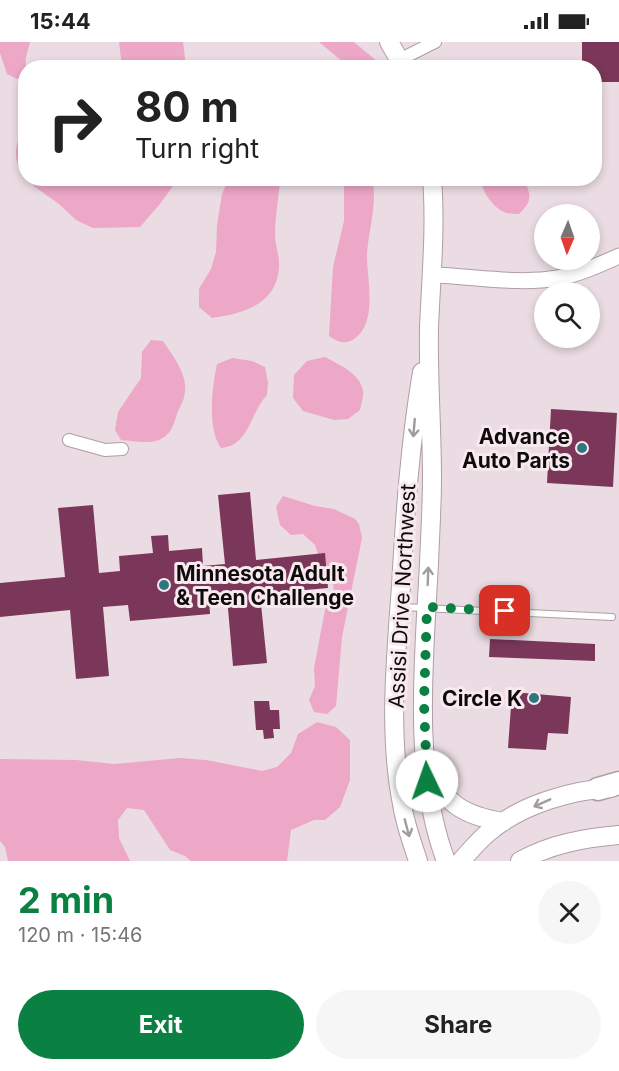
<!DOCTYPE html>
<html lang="en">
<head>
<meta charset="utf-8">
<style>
  :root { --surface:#fff; --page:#f6f6f6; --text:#222; --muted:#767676; --accent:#0b8043 }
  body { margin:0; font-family:Inter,sans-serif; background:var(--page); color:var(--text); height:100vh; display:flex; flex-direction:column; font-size:22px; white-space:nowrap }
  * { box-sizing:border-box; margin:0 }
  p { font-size:20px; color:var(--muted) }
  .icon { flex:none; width:33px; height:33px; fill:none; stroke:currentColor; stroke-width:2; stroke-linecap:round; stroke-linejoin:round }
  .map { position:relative; height:819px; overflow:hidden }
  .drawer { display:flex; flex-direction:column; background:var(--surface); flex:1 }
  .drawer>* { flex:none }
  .guide { position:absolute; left:18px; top:18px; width:584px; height:126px; border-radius:24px; box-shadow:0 3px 9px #0003; background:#fff; color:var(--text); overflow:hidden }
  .needle { width:39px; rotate:182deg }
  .buttons { position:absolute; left:534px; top:162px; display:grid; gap:12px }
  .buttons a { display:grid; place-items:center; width:66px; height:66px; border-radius:50%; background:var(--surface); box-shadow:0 3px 9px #0003; font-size:30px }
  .pin { position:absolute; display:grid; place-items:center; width:51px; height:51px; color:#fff; margin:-26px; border-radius:12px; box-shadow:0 3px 9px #0006 }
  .me { position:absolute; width:66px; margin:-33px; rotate:357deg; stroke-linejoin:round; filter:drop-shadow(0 0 4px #0008) }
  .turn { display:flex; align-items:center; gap:21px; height:126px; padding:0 18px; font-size:27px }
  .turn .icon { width:78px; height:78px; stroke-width:2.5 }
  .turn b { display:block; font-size:42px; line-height:51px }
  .round { display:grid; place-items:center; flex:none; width:63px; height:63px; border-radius:32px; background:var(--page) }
  .overview { display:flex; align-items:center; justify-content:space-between; height:102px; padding:0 18px }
  h1 { font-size:36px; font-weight:700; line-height:45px; color:var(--accent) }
  .primary-button { display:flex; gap:12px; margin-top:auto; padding:12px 18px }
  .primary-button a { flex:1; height:69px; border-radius:36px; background:var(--accent); color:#fff; font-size:24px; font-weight:700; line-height:69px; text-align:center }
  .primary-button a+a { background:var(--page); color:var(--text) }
  .status { display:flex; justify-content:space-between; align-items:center; height:42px; padding:0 30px; background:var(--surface); direction:ltr }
  .status svg { height:16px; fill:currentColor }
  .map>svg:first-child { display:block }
  .green { fill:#eda7c7 }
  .building { fill:#7a3759 }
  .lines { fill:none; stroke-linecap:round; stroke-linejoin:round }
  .service-casing { stroke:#ad9fa5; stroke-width:8 }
  .minor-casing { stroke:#ad9fa5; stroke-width:14 }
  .tertiary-casing { stroke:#ad9fa5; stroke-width:17 }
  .secondary-casing { stroke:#ad9fa5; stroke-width:20 }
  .motorway-casing { stroke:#ad9fa5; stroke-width:25 }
  .service { stroke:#fff; stroke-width:6 }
  .minor { stroke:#fff; stroke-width:12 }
  .tertiary { stroke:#fff; stroke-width:15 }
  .secondary { stroke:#fff; stroke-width:18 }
  .motorway { stroke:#fff; stroke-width:22 }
  .oneway { stroke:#9f9d9e }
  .route { stroke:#0b8043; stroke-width:10; stroke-dasharray:0 18 }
  .poi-dot { fill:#2f7681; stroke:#f8e9ef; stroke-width:2 }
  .labels { text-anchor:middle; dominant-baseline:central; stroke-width:6; stroke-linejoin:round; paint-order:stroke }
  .poi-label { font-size:21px; font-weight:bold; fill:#0f0b0d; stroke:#f8e9ef; text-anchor:end }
  .street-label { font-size:21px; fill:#0f0b0d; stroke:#f8e9ef }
</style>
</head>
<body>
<div class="status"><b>15:44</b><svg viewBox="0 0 49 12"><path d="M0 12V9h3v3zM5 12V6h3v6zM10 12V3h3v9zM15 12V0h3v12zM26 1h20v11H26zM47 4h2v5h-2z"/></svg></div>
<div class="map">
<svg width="619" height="819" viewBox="0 0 619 819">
  <rect width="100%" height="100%" fill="#eadce2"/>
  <path class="green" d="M0 0H30L26 15 25 33 17 37 7 32 0 11Z
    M119 0H183L186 25H122Z
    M319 0H354L378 20 390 25H349Z
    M25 82V134C10 116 16 101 25 82Z
    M229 136 280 137C279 155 275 174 275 193 275 203 280 215 279 225 277 262 243 272 212 276L199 265V247L211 227 216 210 217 183 222 152Z
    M28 137H178L160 162 140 185 93 186 76 178 59 162 35 145Z
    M344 137H372C378 162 368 188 367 214 367 238 378 281 354 297 344 303 338 300 329 294L333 225 344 179Z
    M480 137H524C531 154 533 158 519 172 514 172 508 172 504 170 492 165 482 148 480 137Z
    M151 298 163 299C173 314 190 335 184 355 183 361 179 366 177 372 174 382 171 393 159 398 148 402 133 399 121 398L115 388 118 370 141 336 142 310Z
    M325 315C339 323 360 331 363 349 364 354 361 362 360 368L348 377 334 378 303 369 293 356 294 333 307 319Z
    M232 316 252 319 265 325 268 341 267 353C250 370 250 404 221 406 207 386 212 346 217 322Z
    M283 454 315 464 334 467 355 477 359 482 362 496 342 595 336 664 327 672 314 670 309 658 315 644 314 626 325 568 334 551 332 528 320 518 315 503 303 492 291 493 280 483 276 465Z
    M317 680 336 685 350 698V738L340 765 325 778H314L291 788 287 819H191L185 814 170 808 144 768 127 766 118 778 119 796 130 819H8L5 805 0 799V717L76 718 114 722 180 716 206 718 262 729 277 725 291 711 298 692Z"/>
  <path class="building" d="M582 0H619V40H594V26H582Z
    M551 367 617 371 613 445 547 441Z
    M250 450 256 518 325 511 328 546 260 552 267 621 233 624 227 555 209 556 210 572 130 579 128 563 103 565 109 634 76 637 70 568 0 575V541L65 535 58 466 93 463 99 531 120 529 119 514 153 511 151 494 168 493 169 509 202 506 203 524 225 522 218 453Z
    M490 597 595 602V619L489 615Z
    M512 650 571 655 568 692 548 691 546 708 508 706Z
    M254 659H269L270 668H279L280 687H273L274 696 264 697 263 688H256Z"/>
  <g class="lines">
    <g class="service-casing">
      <path id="service" d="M402 565 612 575"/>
    </g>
    <g class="minor-casing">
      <path id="minor" d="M401 17 435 0
        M69 398 105 408 122 407"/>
    </g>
    <g class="tertiary-casing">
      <path id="tertiary" d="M432 233C473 234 517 243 558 236 579 232 599 223 619 214"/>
    </g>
    <g class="secondary-casing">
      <path id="secondary" d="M389 0 404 26
        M432 136C436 186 431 236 429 286 428 336 432 386 432 436 432 465 430 493 429 522 424 616 412 730 446 819
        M431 723C441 762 466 774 503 780
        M418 819C412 800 405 782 402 762 388 691 396 615 401 544 405 472 410 401 422 330
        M461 819C471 808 481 795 494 786 525 762 572 748 611 746
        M520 819C551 802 584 796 619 793"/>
    </g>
    <g class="motorway-casing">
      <path id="motorway" d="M598 747 619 741"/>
    </g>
    <use href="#service" class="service"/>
    <use href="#minor" class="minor"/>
    <use href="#tertiary" class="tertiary"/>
    <use href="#secondary" class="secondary"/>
    <use href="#motorway" class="motorway"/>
  </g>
  <defs><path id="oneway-shaft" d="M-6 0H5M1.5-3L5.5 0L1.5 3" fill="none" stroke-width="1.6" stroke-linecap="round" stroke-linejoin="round" transform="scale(1.5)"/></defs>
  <g class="oneway">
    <use href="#oneway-shaft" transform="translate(414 386) rotate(95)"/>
    <use href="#oneway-shaft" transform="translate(428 534) rotate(-88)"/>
    <use href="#oneway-shaft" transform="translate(542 761) rotate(156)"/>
    <use href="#oneway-shaft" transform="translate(407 786) rotate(75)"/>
  </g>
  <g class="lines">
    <path class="route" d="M427 739 424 661 427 565 505 569"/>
  </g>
  <g class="poi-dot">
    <circle cx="582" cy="406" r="6"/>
    <circle cx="164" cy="543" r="6"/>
    <circle cx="534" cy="656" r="6"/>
  </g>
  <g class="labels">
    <g class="poi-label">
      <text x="570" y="394">Advance<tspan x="570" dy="24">Auto Parts</tspan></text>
      <text x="176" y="531" text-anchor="start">Minnesota Adult<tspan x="176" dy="24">&amp; Teen Challenge</tspan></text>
      <text x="522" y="656">Circle K</text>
    </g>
    <g class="street-label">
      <text transform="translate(402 554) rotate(-87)">Assisi Drive Northwest</text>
    </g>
  </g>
</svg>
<div class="buttons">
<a><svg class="needle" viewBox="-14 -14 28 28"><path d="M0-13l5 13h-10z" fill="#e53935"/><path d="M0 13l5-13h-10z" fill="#767676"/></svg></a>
<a><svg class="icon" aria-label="search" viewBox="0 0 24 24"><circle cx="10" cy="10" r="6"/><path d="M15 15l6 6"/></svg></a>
</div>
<div class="pin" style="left:505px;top:569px;background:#d93025"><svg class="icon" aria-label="arrive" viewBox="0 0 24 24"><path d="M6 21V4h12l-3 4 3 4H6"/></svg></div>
<svg class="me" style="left:427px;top:739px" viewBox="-20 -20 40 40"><circle r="19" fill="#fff"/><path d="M0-13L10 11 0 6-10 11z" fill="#0b8043"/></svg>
<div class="guide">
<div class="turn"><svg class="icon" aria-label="right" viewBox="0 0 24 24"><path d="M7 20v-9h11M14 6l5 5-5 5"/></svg><div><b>80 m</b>Turn right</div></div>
</div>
</div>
<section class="drawer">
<div class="overview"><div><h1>2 min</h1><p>120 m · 15:46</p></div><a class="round"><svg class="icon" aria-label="close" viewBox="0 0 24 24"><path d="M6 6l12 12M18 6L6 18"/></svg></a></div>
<div class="primary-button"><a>Exit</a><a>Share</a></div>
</section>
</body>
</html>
